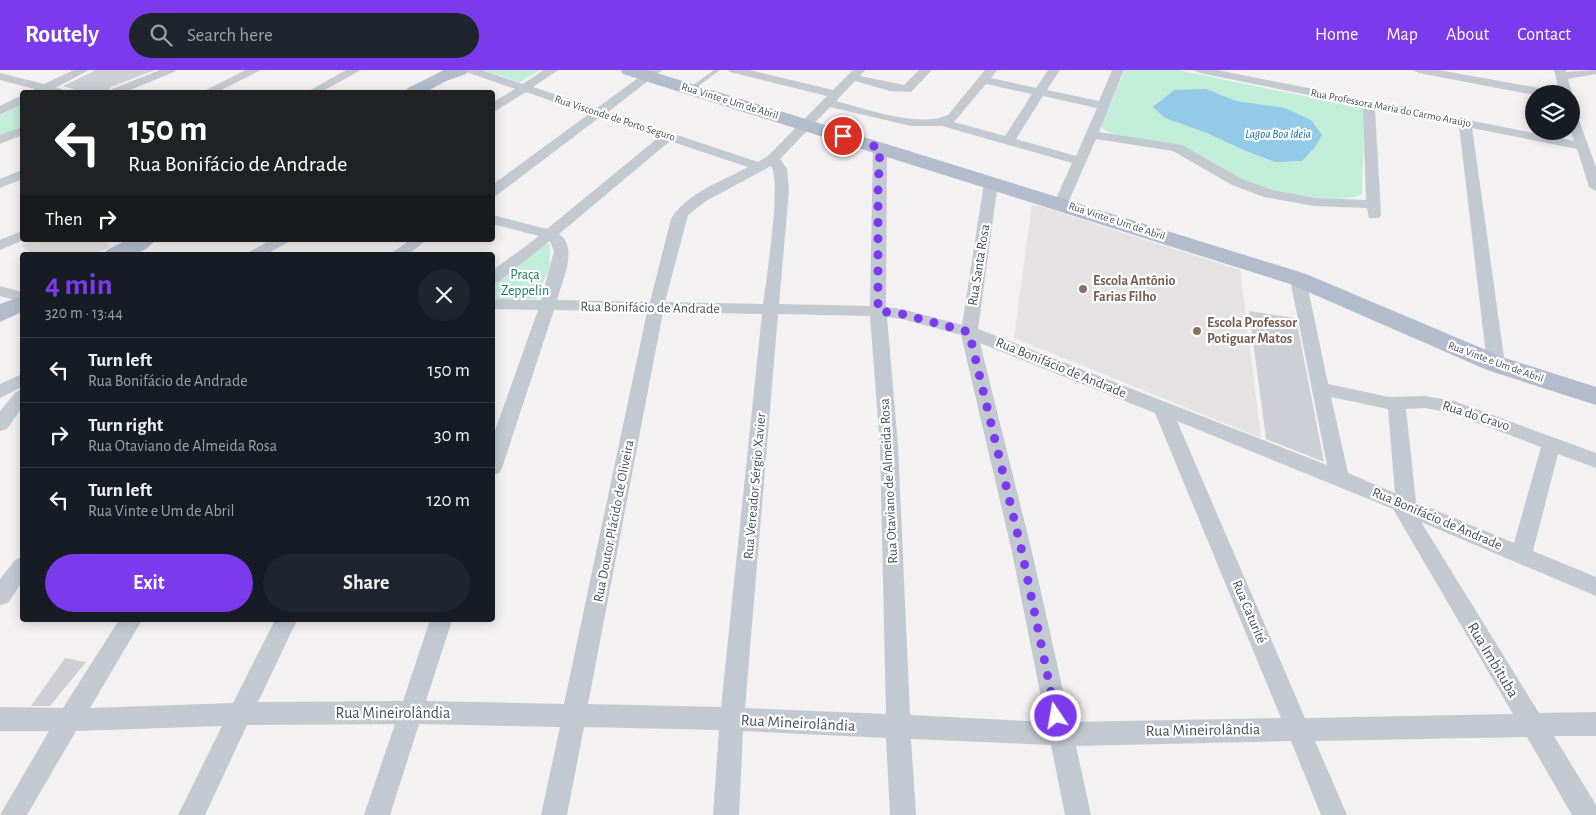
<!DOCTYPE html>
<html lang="en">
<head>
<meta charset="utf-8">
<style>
  :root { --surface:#171b24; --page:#20242c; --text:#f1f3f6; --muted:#9ea1a6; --line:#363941; --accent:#7c3aed }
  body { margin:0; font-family:"Alegreya Sans",sans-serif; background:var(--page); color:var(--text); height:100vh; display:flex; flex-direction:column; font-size:19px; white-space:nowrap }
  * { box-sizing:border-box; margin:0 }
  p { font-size:16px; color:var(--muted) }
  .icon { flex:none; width:28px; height:28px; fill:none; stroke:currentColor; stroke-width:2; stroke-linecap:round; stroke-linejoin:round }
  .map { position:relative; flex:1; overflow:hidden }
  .sheet { position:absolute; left:20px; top:182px; width:475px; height:370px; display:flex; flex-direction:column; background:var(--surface); border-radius:5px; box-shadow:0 2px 12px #0003 }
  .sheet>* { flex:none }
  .hud { position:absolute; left:20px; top:20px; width:475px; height:152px; border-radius:5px; box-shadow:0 2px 12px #0003; background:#202124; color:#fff; overflow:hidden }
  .tools { position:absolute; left:1525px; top:15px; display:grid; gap:10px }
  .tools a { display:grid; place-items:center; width:55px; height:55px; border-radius:50%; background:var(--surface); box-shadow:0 2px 12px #0003; font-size:25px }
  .pin { position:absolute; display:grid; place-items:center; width:42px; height:42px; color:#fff; margin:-21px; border:2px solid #fff; border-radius:50%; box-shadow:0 1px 5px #0007 }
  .me { position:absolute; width:55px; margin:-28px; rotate:348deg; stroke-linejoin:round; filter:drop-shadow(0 0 4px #0008) }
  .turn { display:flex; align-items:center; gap:18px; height:105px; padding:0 25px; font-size:22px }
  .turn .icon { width:65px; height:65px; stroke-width:2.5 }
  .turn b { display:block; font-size:35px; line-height:42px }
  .then { display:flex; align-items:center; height:48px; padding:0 25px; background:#0003; gap:10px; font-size:19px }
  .round { display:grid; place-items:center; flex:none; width:52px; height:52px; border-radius:26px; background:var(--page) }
  .summary { display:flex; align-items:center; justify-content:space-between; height:85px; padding:0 25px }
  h1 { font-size:30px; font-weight:600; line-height:38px; color:var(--accent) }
  .primary-button { display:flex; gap:10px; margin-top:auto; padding:10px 25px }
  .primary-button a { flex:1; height:58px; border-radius:30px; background:var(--accent); color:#fff; font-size:20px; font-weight:600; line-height:58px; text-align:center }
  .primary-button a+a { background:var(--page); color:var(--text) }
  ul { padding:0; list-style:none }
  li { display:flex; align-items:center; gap:15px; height:65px; padding:0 25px; border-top:1px solid var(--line) }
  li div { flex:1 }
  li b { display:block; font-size:19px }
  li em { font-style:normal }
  header { display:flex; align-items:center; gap:30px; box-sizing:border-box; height:70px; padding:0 25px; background:var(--accent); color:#fff }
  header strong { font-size:24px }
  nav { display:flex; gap:28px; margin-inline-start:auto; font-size:18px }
  .search { width:350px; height:45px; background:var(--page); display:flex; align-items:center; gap:12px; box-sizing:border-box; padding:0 18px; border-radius:28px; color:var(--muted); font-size:19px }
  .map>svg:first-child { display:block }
  .education { fill:#e4e2e2 }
  .green { fill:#c2edd9 }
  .water { fill:#92cae7 }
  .building { fill:#cecfd5 }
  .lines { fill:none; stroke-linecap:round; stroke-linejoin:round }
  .service { fill:#c2c9d1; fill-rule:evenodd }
  .minor { fill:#c2c9d1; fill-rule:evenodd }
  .primary { fill:#b2bccd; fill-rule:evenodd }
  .route { stroke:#7c3aed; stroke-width:9; stroke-dasharray:0 16.2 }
  .education-dot { fill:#8d6e63; stroke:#fff; stroke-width:2 }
  .labels { text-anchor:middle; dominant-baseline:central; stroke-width:4.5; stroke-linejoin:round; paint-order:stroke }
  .far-street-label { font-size:11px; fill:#49515d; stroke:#fff }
  .far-water-label { font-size:12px; font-style:italic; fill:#1573a4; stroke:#fff }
  .street-label { font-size:14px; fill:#49515d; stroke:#fff }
  .park-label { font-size:14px; fill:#1d7b59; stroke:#fff }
  .education-label { font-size:14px; font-weight:bold; fill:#785e54; stroke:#fff; text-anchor:start }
  .near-street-label { font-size:16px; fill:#49515d; stroke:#fff }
</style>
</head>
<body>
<header>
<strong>Routely</strong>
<div class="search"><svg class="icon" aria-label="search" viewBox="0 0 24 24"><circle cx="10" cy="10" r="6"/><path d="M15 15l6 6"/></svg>Search here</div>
<nav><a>Home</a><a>Map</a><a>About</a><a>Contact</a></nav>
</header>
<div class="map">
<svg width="1596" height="745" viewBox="0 0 1596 745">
  <rect width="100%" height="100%" fill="#f3f1f1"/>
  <path class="education" d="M1032 134 1240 200 1261 368 1014 268Z
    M35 170H100L111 176 93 185H35L21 176Z"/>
  <path class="green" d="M482 0H540L520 12Z
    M1125 0H1177L1362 38 1365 40 1362 124C1340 135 1272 125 1249 115 1229 106 1210 88 1189 82 1169 77 1114 70 1101 57Z
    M22 34V57L0 66V46Z
    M545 174H550V196L536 229 493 230V215Z"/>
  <path class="water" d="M1206 19 1236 31 1285 38 1311 50 1322 65 1315 77 1302 91 1275 92 1246 81 1207 63 1165 48 1153 37 1174 20Z"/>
  <path class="building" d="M96 0H155L111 17 108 22H83L63 16Z
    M1249 241 1296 248 1324 392 1266 369Z
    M65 588 86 592 50 636H31Z"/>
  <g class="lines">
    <path class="service" d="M714 0H720L693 20H689V18Z"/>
    <path class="minor" d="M74 0H89L55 18 62 19 64 22H34V19L0 10V3L44 14Z
      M160 0H176L174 2 125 22H110L112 19Z
      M246 0H261L217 22H202Z
      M346 0H361L321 22H307Z
      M464 0H481L523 14 544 0H558L533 17 597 38 649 0H662L608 42 758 92 768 86 827 26 730 2 728 0H749L833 20 853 0H865L860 6 904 15 919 0H932L911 22 890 21 855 11 836 31C867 39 918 58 948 45L985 0H997L991 8 1036 18 1048 0H1060L1047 20 1099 31 1112 0H1124L1099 62 1182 75 1242 109 1272 120 1314 128 1366 130 1363 36 1200 3 1194 0H1217L1574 71 1571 61V38L1575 39 1596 97V121L1589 117 1577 79 1472 58 1505 294 1502 298 1496 300 1490 298 1487 294 1459 55 1375 39 1381 145 1379 148H1369L1367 138 1314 136 1264 127 1232 115 1173 81 1096 69 1068 133 1066 136H1056L1054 133 1072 93 942 56H911L830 37 780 89 787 99 789 120 779 234 870 236 873 78 880 74 887 78 886 237 902 239 962 255 984 113 991 109 998 113 978 259 1327 395 1290 209 1292 206H1304L1306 209 1328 314 1389 327 1425 326 1454 331 1596 383V398L1558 384 1533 481 1596 507V526L1421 452 1539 643 1596 642V666H1554L1596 735V745H1572L1527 667 1315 671 1347 745H1321L1291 671 1076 676 1091 745H1065L1051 675 911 669 916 745H890L886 668 743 661 739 745H713L719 660 584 657 567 745H541L560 657 419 654 390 745H364L395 654 247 655 205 745H178L222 656 76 661 27 745H0L49 661H0V637L63 638 119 550H142L90 638 233 633 275 550H297L258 632 403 631 430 550H452L426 631 564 634 647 242 554 240 502 398 499 403 492 405V369L538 240 492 239V229L541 230 554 181 550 171 498 212 492 214V201L539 166 492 154V145L547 159 659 67 600 47 497 125 492 126V115L589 44 526 22 492 43V33L515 19 466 2ZM986 14 1032 24 1005 66 954 52ZM1043 26 1097 38 1076 86 1016 69ZM670 71 748 97C723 111 686 123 671 149L650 232 557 230C562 211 579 178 559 164ZM771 96C782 111 766 210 763 234L665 232 688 145 706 131ZM663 242 762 244 721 637 588 634ZM778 244 870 246 880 376 886 644 745 638ZM887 247 902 249 961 265 1012 482 1046 652 910 645 898 376ZM980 273 1155 343 1281 648 1070 652 1032 482ZM1331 327 1388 339 1395 423 1348 403ZM1425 338 1451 343 1541 377 1514 473 1416 432 1406 339ZM1177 351 1393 439 1513 644 1305 648Z
      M1413 0H1438L1550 20 1556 24 1534 25 1419 3Z
      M1554 0H1566V2L1596 0V4L1568 9 1572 24 1571 25 1560 24Z
      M18 27H22V34L0 45V36Z
      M22 57V65L0 74V65Z
      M22 100V109L0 118V109Z
      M22 161 23 170 0 180V170Z
      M271 170H289L287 173 265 185H246L249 182Z
      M410 170H427L407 185H389Z
      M0 216 22 222V232L0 226Z
      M22 304V317L0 328V314Z
      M22 320V338L7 359 0 361V341L16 322Z
      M22 487V512L8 533 0 535V509L15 490Z"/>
    <path class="primary" d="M444 0H468L466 4 446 11 426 22H405L408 18Z
      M621 0H647L1306 204 1505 288 1596 317V335L1487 300 1290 214 623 4Z
      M127 170H155C143 187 122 185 104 185L107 180Z
      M22 226V242L0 252V234Z"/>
  </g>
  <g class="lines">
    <path class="route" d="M843 66 880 78 878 121V241L902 244 969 262 1022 482 1056 646"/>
  </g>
  <g class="education-dot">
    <circle cx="1083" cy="219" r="5"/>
    <circle cx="1197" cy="261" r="5"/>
  </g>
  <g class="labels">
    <g class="far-street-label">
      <text transform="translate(730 31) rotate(17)">Rua Vinte e Um de Abril</text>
      <text transform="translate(1391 38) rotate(11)">Rua Professora Maria do Carmo Araújo</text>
      <text transform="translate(615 48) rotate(18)">Rua Visconde de Porto Seguro</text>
      <text transform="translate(1117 151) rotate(18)">Rua Vinte e Um de Abril</text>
      <text transform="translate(1496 292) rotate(20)">Rua Vinte e Um de Abril</text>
    </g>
    <g class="far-water-label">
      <text x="1278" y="64">Lagoa Boa Ideia</text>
    </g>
    <g class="street-label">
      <text transform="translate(979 195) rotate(-81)">Rua Santa Rosa</text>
      <text transform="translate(650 238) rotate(1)">Rua Bonifácio de Andrade</text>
      <text transform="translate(1061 298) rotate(22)">Rua Bonifácio de Andrade</text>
      <text transform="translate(1476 346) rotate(18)">Rua do Cravo</text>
      <text transform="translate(889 411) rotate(-93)">Rua Otaviano de Almeida Rosa</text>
      <text transform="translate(755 416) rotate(-85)">Rua Vereador Sérgio Xavier</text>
      <text transform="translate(1437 449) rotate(23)">Rua Bonifácio de Andrade</text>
      <text transform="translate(614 451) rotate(-79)">Rua Doutor Plácido de Oliveira</text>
      <text transform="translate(1249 542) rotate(67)">Rua Caturité</text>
    </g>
    <g class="park-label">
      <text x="525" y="205">Praça<tspan x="525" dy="16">Zeppelin</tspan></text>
    </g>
    <g class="education-label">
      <text x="1093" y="211">Escola Antônio<tspan x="1093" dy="16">Farias Filho</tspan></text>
      <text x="1207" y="253">Escola Professor<tspan x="1207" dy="16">Potiguar Matos</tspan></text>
    </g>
    <g class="near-street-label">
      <text transform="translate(1493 590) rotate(59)">Rua Imbituba</text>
      <text x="393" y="643">Rua Mineirolândia</text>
      <text transform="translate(798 653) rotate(3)">Rua Mineirolândia</text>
      <text transform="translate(1203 660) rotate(-1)">Rua Mineirolândia</text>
    </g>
  </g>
</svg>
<div class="tools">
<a><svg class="icon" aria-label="layers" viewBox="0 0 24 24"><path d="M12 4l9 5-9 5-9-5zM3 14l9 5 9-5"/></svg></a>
</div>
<div class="pin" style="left:843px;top:66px;background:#d93025"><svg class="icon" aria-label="arrive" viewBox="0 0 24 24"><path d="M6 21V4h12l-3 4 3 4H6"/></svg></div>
<svg class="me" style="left:1056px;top:646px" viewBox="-20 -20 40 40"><circle r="17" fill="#7c3aed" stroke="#fff" stroke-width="3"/><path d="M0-11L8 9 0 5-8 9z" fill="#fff"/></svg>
<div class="hud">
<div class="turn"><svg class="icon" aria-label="left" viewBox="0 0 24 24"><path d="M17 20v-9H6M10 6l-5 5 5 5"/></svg><div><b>150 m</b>Rua Bonifácio de Andrade</div></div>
<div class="then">Then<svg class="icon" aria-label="right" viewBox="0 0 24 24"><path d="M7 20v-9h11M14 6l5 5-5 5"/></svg></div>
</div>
<section class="sheet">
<div class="summary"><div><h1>4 min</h1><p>320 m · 13:44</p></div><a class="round"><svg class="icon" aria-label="close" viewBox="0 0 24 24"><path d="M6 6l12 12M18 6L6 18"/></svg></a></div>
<ul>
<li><svg class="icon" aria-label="left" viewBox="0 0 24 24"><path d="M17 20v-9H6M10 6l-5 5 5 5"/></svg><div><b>Turn left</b><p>Rua Bonifácio de Andrade</p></div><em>150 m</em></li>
<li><svg class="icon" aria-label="right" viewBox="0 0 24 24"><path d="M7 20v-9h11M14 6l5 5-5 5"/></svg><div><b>Turn right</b><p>Rua Otaviano de Almeida Rosa</p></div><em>30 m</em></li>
<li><svg class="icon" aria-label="left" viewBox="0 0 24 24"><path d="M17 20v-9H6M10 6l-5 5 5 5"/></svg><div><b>Turn left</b><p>Rua Vinte e Um de Abril</p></div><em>120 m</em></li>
</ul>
<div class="primary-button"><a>Exit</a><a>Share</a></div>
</section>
</div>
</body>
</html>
